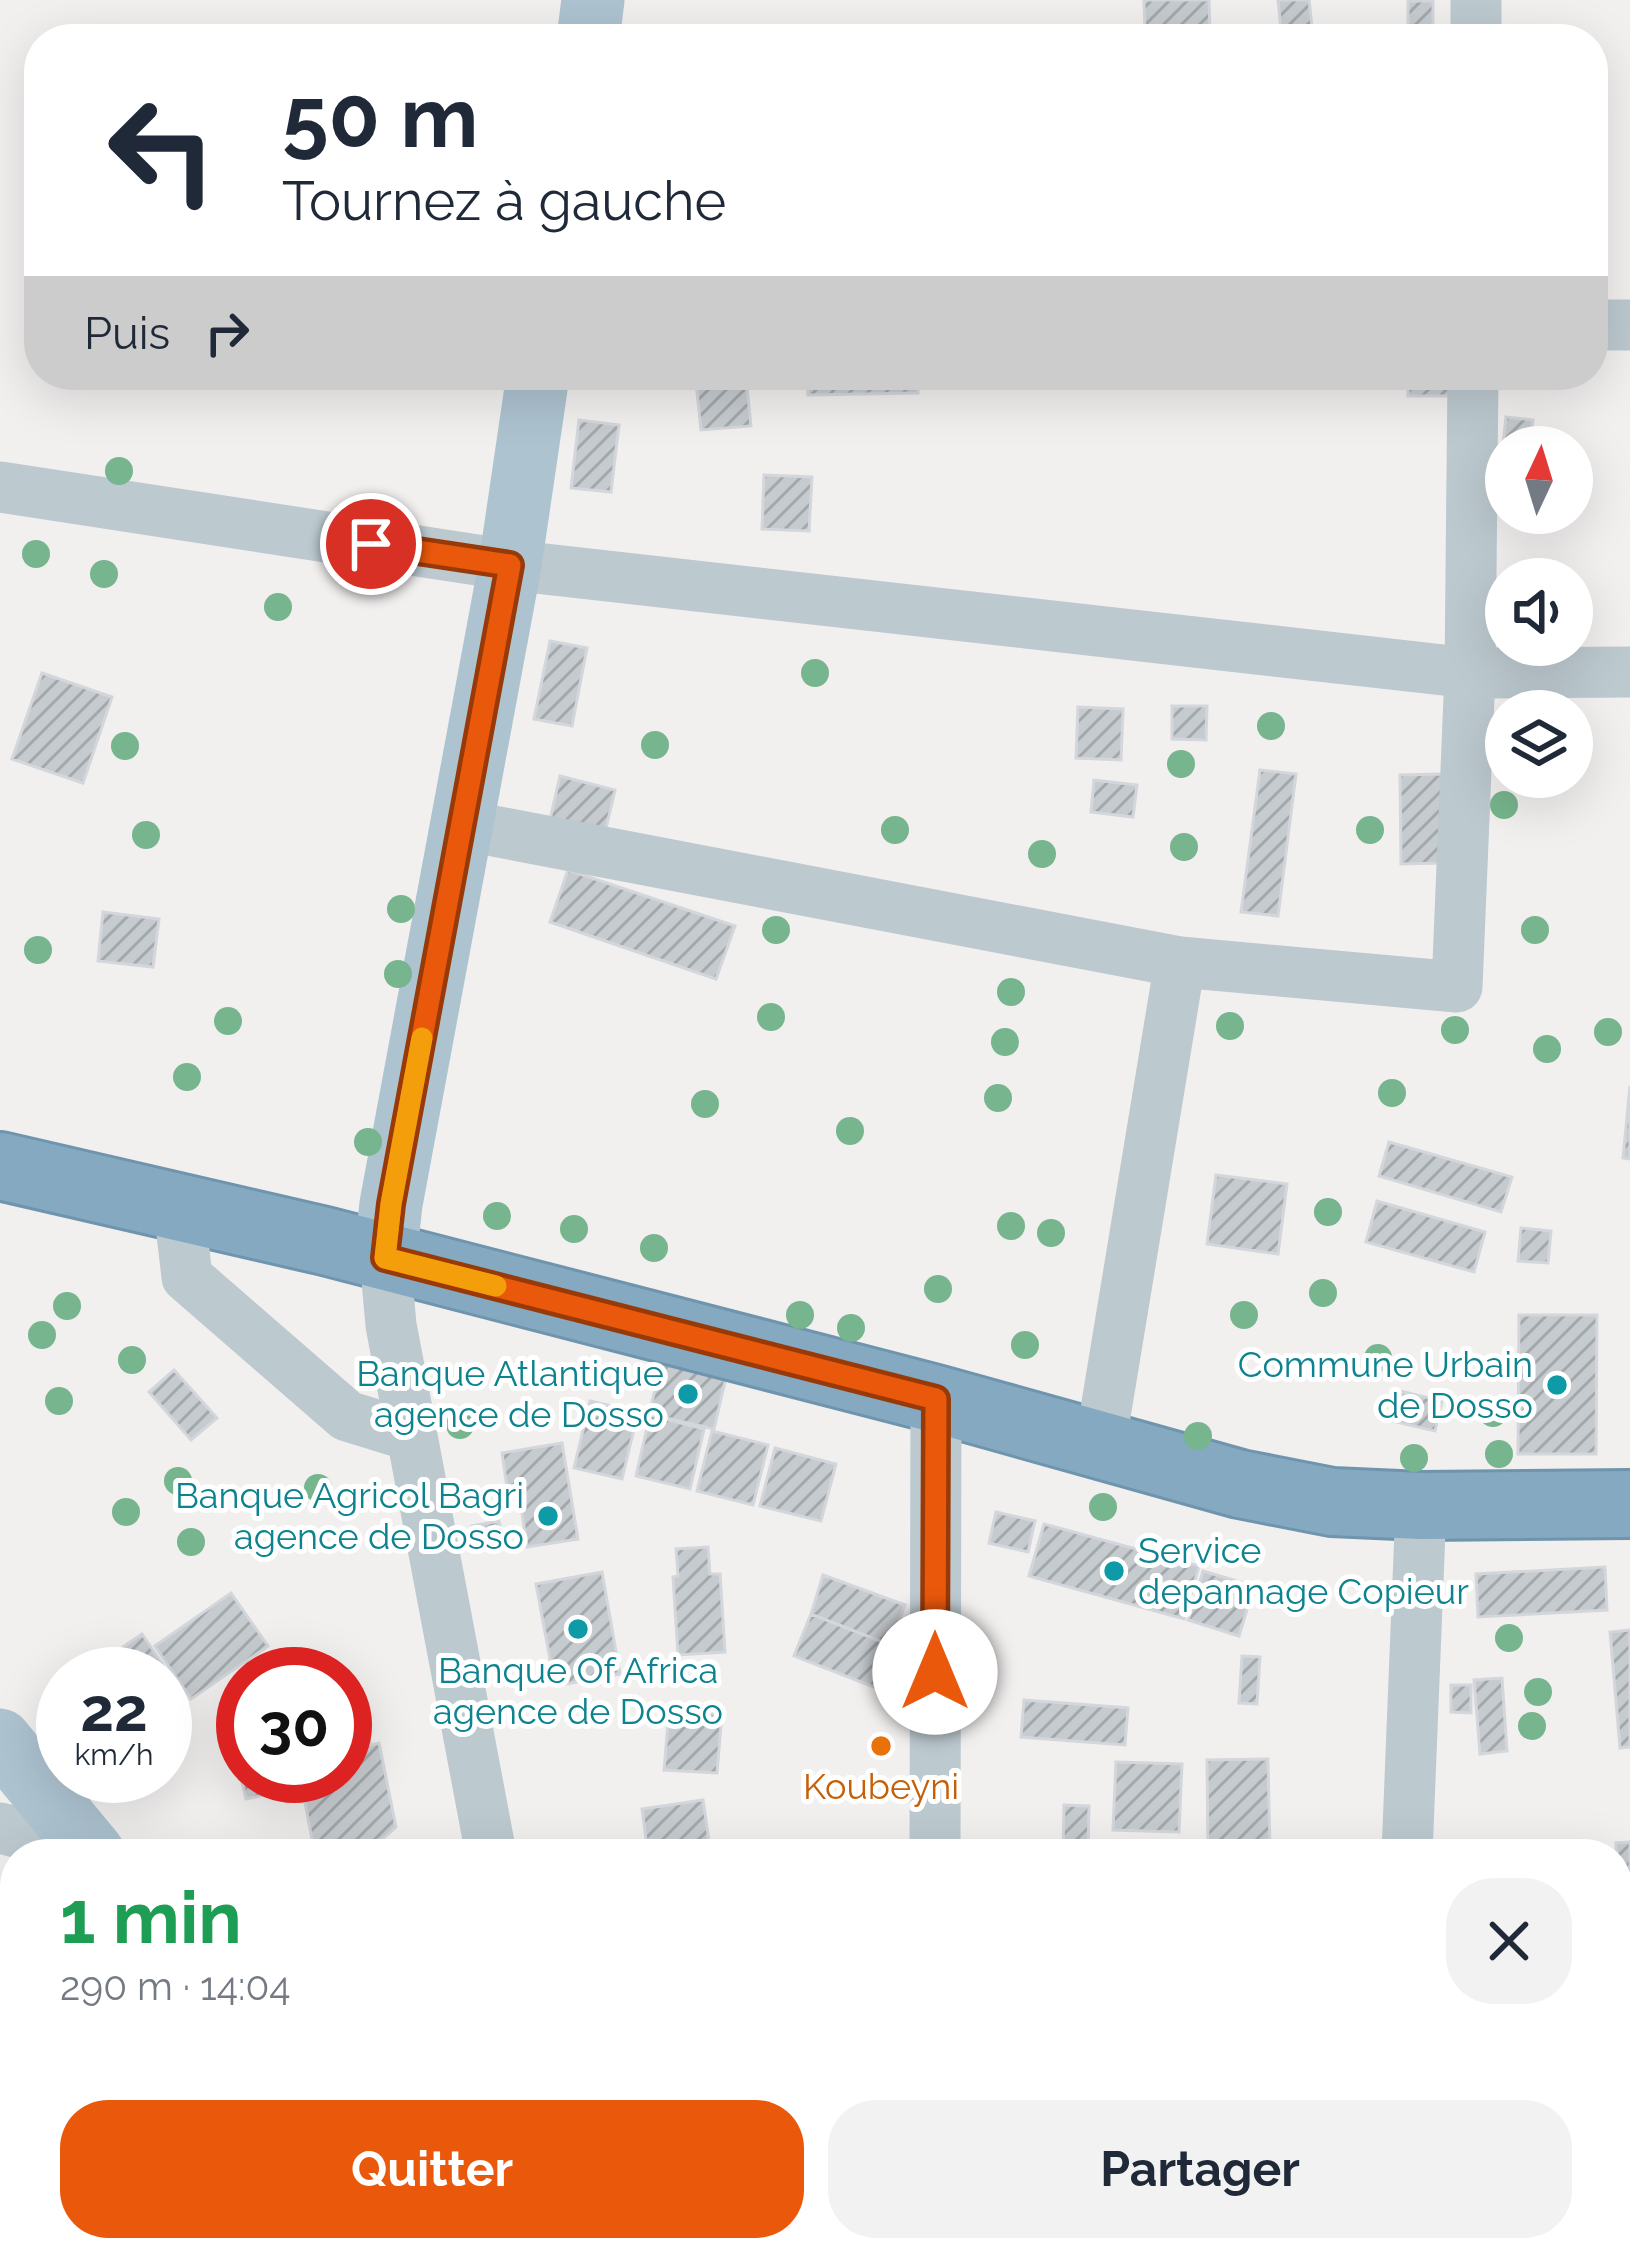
<!DOCTYPE html>
<html lang="fr">
<head>
<meta charset="utf-8">
<style>
  :root { --surface:#fff; --page:#f2f2f3; --text:#1f2937; --muted:#747a83; --accent:#ea580c }
  body { margin:0; font-family:Raleway,sans-serif; background:var(--page); color:var(--text); height:100vh; display:flex; flex-direction:column; font-size:45px; white-space:nowrap }
  * { box-sizing:border-box; margin:0 }
  p { font-size:39px; color:var(--muted) }
  .icon { flex:none; width:66px; height:66px; fill:none; stroke:currentColor; stroke-width:2; stroke-linecap:round; stroke-linejoin:round }
  .map { position:relative; flex:1; overflow:hidden }
  .side { position:absolute; left:0px; top:1839px; width:1632px; height:423px; display:flex; flex-direction:column; background:var(--surface); border-radius:48px 48px 0 0; box-shadow:0 12px 48px #0002 }
  .side>* { flex:none }
  .banner { position:absolute; left:24px; top:24px; width:1584px; height:366px; border-radius:48px; box-shadow:0 12px 48px #0002; background:#fff; color:var(--text); overflow:hidden }
  .needle { width:78px; rotate:4deg }
  .controls { position:absolute; left:1485px; top:426px; display:grid; gap:24px }
  .controls a { display:grid; place-items:center; width:108px; height:108px; border-radius:50%; background:var(--surface); box-shadow:0 12px 48px #0002; font-size:60px }
  .speed { position:absolute; left:36px; top:1647px; display:flex; gap:24px; font-size:60px; font-weight:700; text-align:center }
  .speed>* { display:grid; place-content:center; width:156px; height:156px; border-radius:50%; background:var(--surface); box-shadow:0 12px 48px #0002; line-height:1 }
  .speed small { font-size:30px; font-weight:400 }
  .speed .limit { border:18px solid #d22; background:#fff; color:#111 }
  .pin { position:absolute; display:grid; place-items:center; width:102px; height:102px; color:#fff; margin:-51px; border:6px solid #fff; border-radius:50%; box-shadow:0 3px 12px #0007 }
  .me { position:absolute; width:132px; margin:-66px; rotate:0deg; stroke-linejoin:round; filter:drop-shadow(0 0 9px #0008) }
  .turn { display:flex; align-items:center; gap:42px; height:252px; padding:0 60px; font-size:54px }
  .turn .icon { width:156px; height:156px; stroke-width:2.5 }
  .turn b { display:block; font-size:84px; line-height:102px }
  .then { display:flex; align-items:center; height:114px; padding:0 60px; background:#0003; gap:24px; font-size:45px }
  .round { display:grid; place-items:center; flex:none; width:126px; height:126px; border-radius:48px; background:var(--page) }
  .headline { display:flex; align-items:center; justify-content:space-between; height:204px; padding:0 60px }
  h1 { font-size:72px; font-weight:700; line-height:90px; color:#1e9e55 }
  .primary-button { display:flex; gap:24px; margin-top:auto; padding:24px 60px }
  .primary-button a { flex:1; height:138px; border-radius:48px; background:var(--accent); color:#fff; font-size:48px; font-weight:700; line-height:138px; text-align:center }
  .primary-button a+a { background:var(--page); color:var(--text) }
  .map>svg:first-child { display:block }
  .building { fill:url(#building-hatch); stroke:#d3d6db; stroke-width:3 }
  .lines { fill:none; stroke-linecap:round; stroke-linejoin:round }
  .highway-casing { stroke:#6f94ad; stroke-width:72 }
  .minor { stroke:#bcc9cf; stroke-width:51 }
  .major { stroke:#adc3d0; stroke-width:63 }
  .highway { stroke:#84a9c1; stroke-width:66 }
  .tree { fill:#76b58d }
  .route-casing { stroke:#983908; stroke-width:30 }
  .route { stroke:#ea580c; stroke-width:21 }
  .slow { stroke:#f59e0b; stroke-width:21 }
  .culture-dot { fill:#0f9aa8; stroke:#fff; stroke-width:4.5 }
  .food-dot { fill:#e8710a; stroke:#fff; stroke-width:4.5 }
  .labels { text-anchor:middle; dominant-baseline:central; stroke-width:10; stroke-linejoin:round; paint-order:stroke }
  .culture-label { font-size:36px; fill:#0d838f; stroke:#fff; text-anchor:end }
  .food-label { font-size:36px; fill:#c56008; stroke:#fff }
</style>
</head>
<body>
<div class="map">
<svg width="1630" height="2261" viewBox="0 0 1630 2261">
  <defs>
    <pattern id="building-hatch" width="6" height="6" patternUnits="userSpaceOnUse" patternTransform="scale(3)"><rect width="6" height="6" fill="#c6cbcf"/><path d="M-1 1l2-2M0 6l6-6M5 7l2-2" fill="none" stroke="#a3a8ab"/></pattern>
  </defs>
  <rect width="100%" height="100%" fill="#f2efef"/>
  <path class="building" d="M1144 0H1209L1210 34H1145Z
    M1278 0H1309L1313 36 1282 39Z
    M1408 1H1433V39H1408Z
    M807 375H918V393L808 395Z
    M1408 375H1458V396H1408Z
    M746 378 751 426 701 430 696 382Z
    M1506 417 1533 420 1530 447 1503 444Z
    M579 420 619 425 611 492 571 488Z
    M764 475 812 477 809 531 762 529Z
    M550 641 587 648 572 726 534 719Z
    M42 673 112 697 83 783 12 759Z
    M1172 706H1207L1206 740 1172 739Z
    M1078 707 1123 709 1121 760 1076 758Z
    M1260 770 1296 774 1278 916 1241 912Z
    M1442 774V863L1401 864 1400 775Z
    M560 776 615 790 604 837 549 824Z
    M1094 780 1137 785 1133 817 1091 812Z
    M568 870 735 926 716 979 550 922Z
    M103 912 159 919 153 967 98 961Z
    M1630 1086V1159L1623 1158Z
    M1389 1142 1512 1177 1501 1212 1379 1176Z
    M1216 1175 1287 1184 1278 1254 1207 1244Z
    M1377 1201 1485 1232 1474 1272 1366 1242Z
    M1521 1228 1551 1231 1548 1263 1518 1261Z
    M1519 1315H1597L1596 1454H1518Z
    M663 1358 727 1373 714 1429 649 1414Z
    M174 1370 217 1418 191 1440 149 1392Z
    M1400 1391 1442 1401 1435 1431 1392 1421Z
    M590 1401 638 1412 622 1479 574 1468Z
    M650 1415 704 1429 690 1489 636 1476Z
    M712 1431 768 1445 753 1505 697 1491Z
    M562 1443 578 1539 527 1547 519 1492 508 1494 502 1453Z
    M775 1448 836 1464 821 1521 760 1506Z
    M996 1512 1035 1521 1028 1552 989 1543Z
    M499 1521 503 1538 476 1543 472 1526Z
    M1044 1524 1199 1566 1184 1619 1029 1576Z
    M708 1547 710 1574H720L725 1652 678 1655 673 1577 678 1576 676 1549Z
    M1605 1567 1607 1610 1478 1617 1476 1574Z
    M1203 1571 1254 1586 1239 1636 1188 1620Z
    M602 1572 620 1674 555 1686 536 1584Z
    M823 1575 905 1605 890 1645 811 1614Z
    M231 1593 268 1646 191 1699 155 1646Z
    M811 1614 890 1645 874 1687 794 1656Z
    M1630 1630V1747L1620 1748 1610 1632Z
    M142 1634 163 1665 150 1674H141L123 1647Z
    M1242 1656 1260 1657 1257 1704 1239 1703Z
    M1502 1678 1507 1751 1480 1754 1474 1680Z
    M1451 1685H1471V1713L1451 1712Z
    M360 1689 370 1742 345 1746V1691Z
    M1024 1700 1128 1708 1125 1745 1021 1737Z
    M669 1711 722 1714 717 1773 664 1770Z
    M243 1731V1776H300L302 1787 246 1799 230 1734Z
    M379 1743 396 1827 366 1854H340L313 1845 300 1776H345V1751Z
    M1268 1759 1270 1854H1208L1207 1760Z
    M1116 1762 1182 1764 1179 1832 1113 1830Z
    M703 1800 711 1854H648L642 1809Z
    M1064 1805 1089 1806 1088 1854H1063Z
    M1630 1842V1873L1617 1874 1616 1843Z
    M1564 1843 1600 1844V1854H1564Z
    M1630 1881V1913L1617 1914V1882Z
    M1617 2130 1630 2131V2170H1617Z
    M659 2247H681L684 2261H655L653 2248Z
    M973 2254H1017V2261H973Z
    M1068 2256H1125V2261H1068Z"/>
  <g class="lines">
    <g class="highway-casing">
      <path id="highway" d="M0 1166 325 1241 936 1399 1240 1484 1332 1502 1421 1506 1630 1504"/>
    </g>
    <path class="minor" d="M1476 39V0
      M1593 325H1630
      M0 487 510 565 1470 673 1630 672
      M462 825 1180 962 1457 987 1470 673 1473 375
      M179 1207 187 1277 347 1416 412 1436
      M385 1258 391 1325 491 1854
      M1100 1446 1180 962
      M0 1828 92 1852
      M935 1854 936 1399
      M1407 1854 1421 1506
      M1617 2230 1630 2231
      M566 2247 568 2261
      M142 2261 213 2247"/>
    <path class="major" d="M588 39 593 0
      M385 1258 391 1204 510 565 538 375
      M0 1740 94 1854
      M436 2247 448 2261"/>
    <use href="#highway" class="highway"/>
  </g>
  <g class="tree">
    <circle cx="119" cy="471" r="14"/>
    <circle cx="36" cy="554" r="14"/>
    <circle cx="104" cy="574" r="14"/>
    <circle cx="278" cy="607" r="14"/>
    <circle cx="815" cy="673" r="14"/>
    <circle cx="1271" cy="726" r="14"/>
    <circle cx="655" cy="745" r="14"/>
    <circle cx="125" cy="746" r="14"/>
    <circle cx="1181" cy="764" r="14"/>
    <circle cx="1504" cy="805" r="14"/>
    <circle cx="895" cy="830" r="14"/>
    <circle cx="1370" cy="830" r="14"/>
    <circle cx="146" cy="835" r="14"/>
    <circle cx="1184" cy="847" r="14"/>
    <circle cx="1042" cy="854" r="14"/>
    <circle cx="401" cy="909" r="14"/>
    <circle cx="776" cy="930" r="14"/>
    <circle cx="1535" cy="930" r="14"/>
    <circle cx="38" cy="950" r="14"/>
    <circle cx="398" cy="974" r="14"/>
    <circle cx="1011" cy="992" r="14"/>
    <circle cx="771" cy="1017" r="14"/>
    <circle cx="228" cy="1021" r="14"/>
    <circle cx="1230" cy="1026" r="14"/>
    <circle cx="1455" cy="1030" r="14"/>
    <circle cx="1608" cy="1032" r="14"/>
    <circle cx="1005" cy="1042" r="14"/>
    <circle cx="1547" cy="1049" r="14"/>
    <circle cx="187" cy="1077" r="14"/>
    <circle cx="1392" cy="1093" r="14"/>
    <circle cx="998" cy="1098" r="14"/>
    <circle cx="705" cy="1104" r="14"/>
    <circle cx="850" cy="1131" r="14"/>
    <circle cx="368" cy="1142" r="14"/>
    <circle cx="1328" cy="1212" r="14"/>
    <circle cx="497" cy="1216" r="14"/>
    <circle cx="1011" cy="1226" r="14"/>
    <circle cx="574" cy="1229" r="14"/>
    <circle cx="1051" cy="1233" r="14"/>
    <circle cx="654" cy="1248" r="14"/>
    <circle cx="938" cy="1289" r="14"/>
    <circle cx="1323" cy="1293" r="14"/>
    <circle cx="67" cy="1306" r="14"/>
    <circle cx="800" cy="1315" r="14"/>
    <circle cx="1244" cy="1315" r="14"/>
    <circle cx="851" cy="1328" r="14"/>
    <circle cx="42" cy="1335" r="14"/>
    <circle cx="1025" cy="1345" r="14"/>
    <circle cx="1378" cy="1358" r="14"/>
    <circle cx="132" cy="1360" r="14"/>
    <circle cx="59" cy="1401" r="14"/>
    <circle cx="1493" cy="1413" r="14"/>
    <circle cx="460" cy="1425" r="14"/>
    <circle cx="1198" cy="1436" r="14"/>
    <circle cx="1499" cy="1454" r="14"/>
    <circle cx="1414" cy="1458" r="14"/>
    <circle cx="178" cy="1481" r="14"/>
    <circle cx="318" cy="1488" r="14"/>
    <circle cx="1103" cy="1507" r="14"/>
    <circle cx="126" cy="1512" r="14"/>
    <circle cx="191" cy="1542" r="14"/>
    <circle cx="1509" cy="1638" r="14"/>
    <circle cx="1538" cy="1692" r="14"/>
    <circle cx="1532" cy="1726" r="14"/>
  </g>
  <g class="lines">
    <g class="route-casing">
      <path id="route" d="M371 544 510 565 391 1204 385 1258 936 1399 935 1672"/>
    </g>
    <use href="#route" class="route"/>
    <path class="slow" d="M422 1038 391 1204 385 1258 496 1286"/>
  </g>
  <g class="culture-dot">
    <circle cx="1557" cy="1385" r="12"/>
    <circle cx="688" cy="1394" r="12"/>
    <circle cx="548" cy="1516" r="12"/>
    <circle cx="1114" cy="1571" r="12"/>
    <circle cx="578" cy="1629" r="12"/>
  </g>
  <circle class="food-dot" cx="881" cy="1746" r="12"/>
  <g class="labels">
    <g class="culture-label">
      <text x="1533" y="1364">Commune Urbain<tspan x="1533" dy="41">de Dosso</tspan></text>
      <text x="664" y="1373">Banque Atlantique<tspan x="664" dy="41">agence de Dosso</tspan></text>
      <text x="524" y="1495">Banque Agricol Bagri<tspan x="524" dy="41">agence de Dosso</tspan></text>
      <text x="1138" y="1550" text-anchor="start">Service<tspan x="1138" dy="41">depannage Copieur</tspan></text>
      <text x="578" y="1670" text-anchor="middle">Banque Of Africa<tspan x="578" dy="41">agence de Dosso</tspan></text>
    </g>
    <g class="food-label">
      <text x="881" y="1786">Koubeyni</text>
    </g>
  </g>
</svg>
<div class="controls">
<a><svg class="needle" viewBox="-14 -14 28 28"><path d="M0-13l5 13h-10z" fill="#e53935"/><path d="M0 13l5-13h-10z" fill="#747a83"/></svg></a>
<a><svg class="icon" aria-label="sound" viewBox="0 0 24 24"><path d="M4 9h4l5-4v14l-5-4H4zM17 9q2 3 0 6"/></svg></a>
<a><svg class="icon" aria-label="layers" viewBox="0 0 24 24"><path d="M12 4l9 5-9 5-9-5zM3 14l9 5 9-5"/></svg></a>
</div>
<div class="speed"><div>22<small>km/h</small></div><div class="limit">30</div></div>
<div class="pin" style="left:371px;top:544px;background:#d93025"><svg class="icon" aria-label="arrive" viewBox="0 0 24 24"><path d="M6 21V4h12l-3 4 3 4H6"/></svg></div>
<svg class="me" style="left:935px;top:1672px" viewBox="-20 -20 40 40"><circle r="19" fill="#fff"/><path d="M0-13L10 11 0 6-10 11z" fill="#ea580c"/></svg>
<div class="banner">
<div class="turn"><svg class="icon" aria-label="left" viewBox="0 0 24 24"><path d="M17 20v-9H6M10 6l-5 5 5 5"/></svg><div><b>50 m</b>Tournez à gauche</div></div>
<div class="then">Puis<svg class="icon" aria-label="right" viewBox="0 0 24 24"><path d="M7 20v-9h11M14 6l5 5-5 5"/></svg></div>
</div>
<section class="side">
<div class="headline"><div><h1>1 min</h1><p>290 m · 14:04</p></div><a class="round"><svg class="icon" aria-label="close" viewBox="0 0 24 24"><path d="M6 6l12 12M18 6L6 18"/></svg></a></div>
<div class="primary-button"><a>Quitter</a><a>Partager</a></div>
</section>
</div>
</body>
</html>
